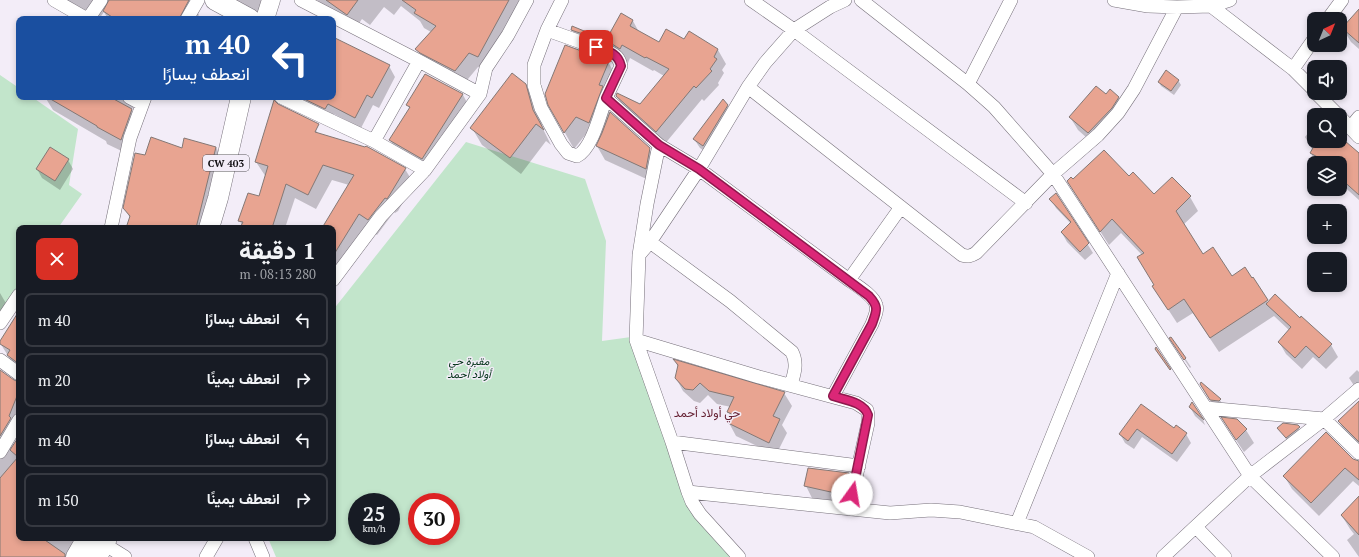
<!DOCTYPE html>
<html lang="ar">
<head>
<meta charset="utf-8">
<style>
  :root { --surface:#171b24; --page:#20242c; --text:#f1f3f6; --muted:#9ea1a6; --line:#363941 }
  body { margin:0; font-family:"PT Serif",Vazirmatn,serif; background:var(--page); color:var(--text); direction:rtl; height:100vh; display:flex; flex-direction:column; font-size:15px; white-space:nowrap }
  * { box-sizing:border-box; margin:0 }
  p { font-size:13px; color:var(--muted) }
  .icon { flex:none; width:22px; height:22px; fill:none; stroke:currentColor; stroke-width:2; stroke-linecap:round; stroke-linejoin:round }
  .map { position:relative; flex:1; overflow:hidden; direction:ltr }
  .panel { position:absolute; left:16px; top:225px; width:320px; height:316px; display:flex; flex-direction:column; background:var(--surface); border-radius:8px; box-shadow:0 2px 6px #0003; direction:rtl }
  .panel>* { flex:none }
  .top-card { position:absolute; left:16px; top:16px; width:320px; height:84px; border-radius:8px; box-shadow:0 2px 6px #0003; direction:rtl; background:#1a4fa0; color:#fff; overflow:hidden }
  .needle { width:26px; rotate:43deg }
  .fabs { position:absolute; left:1307px; top:12px; display:grid; gap:8px }
  .fabs a { display:grid; place-items:center; width:40px; height:40px; border-radius:8px; background:var(--surface); box-shadow:0 2px 6px #0003; font-size:20px }
  .speed { position:absolute; left:348px; top:493px; display:flex; gap:8px; font-size:20px; font-weight:700; text-align:center }
  .speed>* { display:grid; place-content:center; width:52px; height:52px; border-radius:50%; background:var(--surface); box-shadow:0 2px 6px #0003; line-height:1 }
  .speed small { font-size:10px; font-weight:400 }
  .speed .limit { border:6px solid #d22; background:#fff; color:#111 }
  .pin { position:absolute; display:grid; place-items:center; width:34px; height:34px; color:#fff; margin:-17px; border-radius:8px; box-shadow:0 2px 6px #0006 }
  .me { position:absolute; width:44px; margin:-22px; rotate:13deg; stroke-linejoin:round; filter:drop-shadow(0 0 3px #0008) }
  .turn { display:flex; align-items:center; gap:14px; height:84px; padding:0 20px; font-size:18px }
  .turn .icon { width:52px; height:52px; stroke-width:2.5 }
  .turn b { display:block; font-size:28px; line-height:34px }
  .round { display:grid; place-items:center; flex:none; width:42px; height:42px; border-radius:8px; background:var(--page) }
  .head { display:flex; align-items:center; justify-content:space-between; height:68px; padding:0 20px }
  h1 { font-size:24px; font-weight:800; line-height:30px }
  ul { padding:0; list-style:none }
  li { display:flex; align-items:center; gap:12px; height:54px; margin:0 8px 6px; padding:0 12px; border:2px solid var(--line); border-radius:8px }
  li div { flex:1 }
  li b { display:block; font-size:15px }
  li em { font-style:normal }
  .map>svg:first-child { display:block }
  .green { fill:#c2e5cb; fill-rule:evenodd }
  .shadow { fill:#0003 }
  .building { fill:#e8a491; stroke:#847875 }
  .lines { fill:none; stroke-linecap:round; stroke-linejoin:round }
  .street-casing { stroke:#76707a; stroke-width:14 }
  .secondary-casing { stroke:#76707a; stroke-width:19 }
  .primary-casing { stroke:#76707a; stroke-width:21 }
  .street { stroke:#fff; stroke-width:13 }
  .secondary { stroke:#fff; stroke-width:18 }
  .primary { stroke:#fff; stroke-width:20 }
  .route-casing { stroke:#8e194d; stroke-width:10 }
  .route { stroke:#db2777; stroke-width:7 }
  .labels { text-anchor:middle; dominant-baseline:central; stroke-width:3; stroke-linejoin:round; paint-order:stroke }
  .shield { fill:#f3edf8; stroke:#535055; stroke-width:1 }
  .shield-label { font-size:10px; font-weight:bold; fill:#0e0c0f }
  .park-label { font-size:11px; font-style:italic; fill:#043419; stroke:#f3edf8 }
  .neighbourhood-label { font-size:12px; fill:#652032; stroke:#f3edf8 }
</style>
</head>
<body>
<div class="map">
<svg width="1359" height="557" viewBox="0 0 1359 557">
  <rect width="100%" height="100%" fill="#f3edf8"/>
  <path class="green" d="M0 75 19 88V97H32L78 129 69 185 82 194 58 228H19V285L0 313Z
    M466 142 585 179 606 241 602 341 631 337 689 505 735 557H276L268 538H333V310ZM357 502H391V536H357ZM417 502H451V536H417Z"/>
  <path class="shadow" d="M47 0H190L199 15 196 19H108L104 12 99 19H85L62 9Z
    M221 0H268L257 18Z
    M317 0H525L487 71 478 67 463 85 425 63 417 49 431 32 424 28 420 21 401 6 394 15 384 7 370 25 362 19 355 29Z
    M1359 11V49L1351 42 1343 29Z
    M621 14 633 21 639 32 660 44 684 40 690 32 718 50 726 64 722 70 724 73 718 83 719 85 704 101 702 99 664 145 625 110 617 96 640 105 664 76 654 70 653 71 630 58 628 63 621 58 580 44 572 30 606 41Z
    M333 38 389 66 395 77 379 108 373 105 361 128 334 114 333 116 308 108 302 98 333 97Z
    M608 62 618 79 610 101 612 105 609 113 649 149 657 162 653 182 605 160 597 146 600 140 586 134 574 149 549 104Z
    M426 75 463 95 470 108 429 172 398 154 390 140 410 109 407 105Z
    M1178 80 1181 85 1174 95 1161 86 1159 82Z
    M525 84 536 102 543 129 551 145 546 141 521 174 482 145 472 128Z
    M1106 95 1118 97 1126 111 1119 122 1096 146 1078 130 1070 117Z
    M45 97H153L147 108 134 107 131 110 141 126 130 155 107 144 106 141 53 110Z
    M277 105 311 121 318 134 405 169 414 184 398 211 395 213 394 212 377 235 368 228 333 285V228H323L349 185 332 180 316 209 295 198 285 228H241L242 226 240 221 259 198 266 177 256 162Z
    M727 105 733 114 709 154 700 148 694 139Z
    M1314 125V141H1340V138L1359 155V200L1340 183V163H1316L1311 153 1312 149 1305 137Z
    M216 147 225 165 210 228H127L130 218 124 208 145 156 183 150Z
    M68 160 73 169 60 190 42 178 37 169Z
    M1129 177 1154 196 1190 197 1198 211 1183 225 1202 256 1231 277 1253 278 1268 303 1300 319 1331 345 1338 357 1326 369 1313 357 1302 369 1286 354 1279 342 1290 331 1274 316 1219 352 1193 313 1177 323 1162 300 1142 255 1121 233 1109 245 1077 196 1073 181Z
    M1056 194 1093 253 1085 260 1067 242 1062 233 1071 224 1056 208 1051 199Z
    M0 293 7 305 0 312Z
    M19 313V373L0 343Z
    M1176 347 1185 358 1191 367 1190 368Z
    M675 361 784 393 792 406 782 425 787 433 776 455 736 436 729 423 731 417 728 412 731 407 717 404 708 395 700 403 694 401 683 391 676 378 678 367Z
    M1357 370 1359 372V393L1349 378Z
    M0 371 14 381 19 383V428L11 448H12L19 437V518L0 545Z
    M1206 393 1220 400 1225 409H1216Z
    M1359 402V447L1347 435 1339 422Z
    M1192 404 1203 420 1205 425 1195 416 1190 407Z
    M1141 405 1174 430 1186 434 1191 443 1177 462 1142 437 1134 449 1125 443 1120 434Z
    M1236 420 1246 430 1254 443 1244 452 1230 431Z
    M1297 426 1304 437 1291 447 1279 428Z
    M1353 460 1359 461V486L1353 481 1319 516 1292 489 1284 476Z
    M848 474 856 487 851 508 813 500 806 486Z
    M1359 497V557L1347 540 1354 534 1350 529 1342 516Z
    M19 526V538H89L67 557H0V547Z"/>
  <path class="building" d="M109 0H189L179 19H115L103 11Z
    M326 0H358L347 15Z
    M402 0H509L478 57 469 53 455 71 420 53 415 49 436 26 414 13 416 10Z
    M1359 9V43L1342 28Z
    M621 13 633 20 630 26 659 42 666 29 684 39 689 31 718 49 714 57 717 59 710 69 712 71 696 88 694 86 656 132 616 96 617 93 640 104 669 69 646 57 645 58 622 45 620 49 612 44 571 30 572 26 606 40Z
    M333 37 390 65 372 98 367 95 355 118 328 104 325 109 300 97H333Z
    M565 45 609 61 599 85 603 86 589 123 576 117 564 133 548 105 545 94Z
    M1166 70 1179 80 1171 91 1158 82Z
    M512 73 526 84 533 110 544 130 536 124 510 158 470 128Z
    M425 74 463 94 422 159 389 140 410 107 406 105Z
    M1096 86 1106 94 1110 89 1119 97 1112 108 1088 133 1069 117Z
    M47 97H110L132 109 121 140 97 127V126Z
    M723 99 728 105 703 146 693 139Z
    M274 100 278 104 319 124 315 132 365 147 366 146 406 168 389 196 387 199 385 198 368 220 359 214 333 256V228H322L354 175 323 165 308 195 286 184 272 228H240L243 222 238 221 248 193 259 196 268 166 255 162Z
    M610 112 650 148 646 169 596 146 602 133Z
    M151 137 182 148 184 138 216 147 196 228H126L130 216 123 208 135 153 145 155Z
    M1317 141H1345L1359 153V195L1340 178V163H1329L1310 153Z
    M50 147 69 159 55 181 36 169Z
    M1104 150 1129 176 1133 172 1154 194 1172 177 1191 196 1176 211 1203 254 1213 247 1232 276 1245 267 1252 278 1253 277 1268 300 1210 338 1184 299 1168 310 1152 286 1154 285 1137 257 1144 253 1112 219 1100 232 1067 181 1071 177 1073 179Z
    M1056 193 1089 243 1080 252 1061 232 1071 222 1049 199Z
    M1275 294 1300 318 1301 316 1332 344 1319 358 1306 346 1295 358 1278 342 1291 327 1266 304Z
    M19 311V364L7 355 10 350 0 344V341Z
    M1171 337 1186 358 1184 360 1169 338Z
    M1156 347 1171 369 1170 370 1155 349Z
    M673 359 785 392 773 416 780 419 769 443 728 423 732 414 727 412 734 397 709 391 700 383 693 390 685 389 675 378 678 365Z
    M0 370 14 380 19 382V391L9 416 11 418 0 436Z
    M1201 382 1221 399 1219 401 1210 400 1200 384Z
    M1359 401V442L1338 421Z
    M1192 402 1204 420 1189 407Z
    M1141 404 1174 428 1176 425 1187 433 1172 454 1137 429 1128 441 1119 434Z
    M1221 417 1237 419 1247 429 1236 440Z
    M1283 423 1298 425 1300 427 1286 438 1277 428Z
    M1326 432 1353 459 1359 461V480L1345 468 1311 503 1283 476Z
    M19 436V538H42L65 554V557H0V478L18 457 10 450Z
    M808 468 849 473 844 495 804 486Z
    M1359 496V535L1341 515Z"/>
  <g class="lines">
    <g class="street-casing">
      <path id="street" d="M54 0 87 19
        M301 0 419 61 480 94
        M562 0 547 30 609 52C616 55 619 58 621 66L606 98 659 145 647 204 639 255 636 340 672 442 688 492 692 502 700 514 739 557
        M751 0 794 30 1026 203
        M861 0 968 84 994 107 1053 174 1250 476 1333 557
        M1114 0 1148 6 1177 7 1211 6 1230 0
        M1213 0 1211 6 1293 69 1314 90
        M88 19 101 0
        M187 19 198 0
        M1328 19 1342 0
        M547 30 534 65V85L541 108 561 144 568 153 577 156C592 149 600 114 606 98
        M1293 69 1314 39
        M968 84 1011 0
        M748 87 962 255C968 257 971 256 976 253L1053 174 1098 135 1118 113 1134 89 1177 7
        M1316 93 1338 115
        M129 97 142 104
        M281 97 374 141 425 170
        M1340 117 1359 137
        M1350 128 1359 117
        M374 141 419 61
        M659 145 699 169 849 280C856 285 874 296 876 305 878 311 874 318 872 324L833 396
        M111 228 130 138 145 97
        M650 242 730 301 792 352C798 364 794 374 791 385
        M639 255 650 242 699 169 748 87 765 63 794 30 830 7 845 0
        M333 280 381 216 425 170 480 94 486 68 508 35 527 0
        M849 280 901 207
        M0 323 19 295
        M636 340 759 377 856 403 867 410 868 415V423L849 509
        M0 360 19 374
        M1206 408 1324 419 1359 453
        M672 442 859 466
        M0 452 19 420
        M688 492 890 513 931 510 960 512 1034 527 1088 557
        M1017 523 1118 273
        M1196 527 1225 557
        M255 538 263 557
        M104 544 125 557
        M206 557 217 538
        M1163 557 1250 476 1324 419 1359 389"/>
    </g>
    <g class="secondary-casing">
      <path id="secondary" d="M265 19 271 0"/>
    </g>
    <g class="primary-casing">
      <path id="primary" d="M215 0 250 19
        M209 228 218 198 241 97
        M76 557 87 538
        M97 557 107 538"/>
    </g>
    <use href="#street" class="street"/>
    <use href="#secondary" class="secondary"/>
    <use href="#primary" class="primary"/>
  </g>
  <g class="lines">
    <g class="route-casing">
      <path id="route" d="M596 47C608 51 618 53 621 66L606 98 659 145 699 169 869 296C879 307 877 310 872 324L833 396C845 400 864 402 868 415L852 494"/>
    </g>
    <use href="#route" class="route"/>
  </g>
  <g class="labels">
    <rect class="shield" x="203" y="155" width="46" height="16" rx="3"/>
    <g class="shield-label">
      <text x="226" y="163">CW 403</text>
    </g>
    <g class="park-label">
      <text x="469" y="361">مقبرة حي<tspan x="469" dy="13">أولاد أحمد</tspan></text>
    </g>
    <g class="neighbourhood-label">
      <text x="707" y="412">حي أولاد أحمد</text>
    </g>
  </g>
</svg>
<div class="fabs">
<a><svg class="needle" viewBox="-14 -14 28 28"><path d="M0-13l5 13h-10z" fill="#e53935"/><path d="M0 13l5-13h-10z" fill="#9ea1a6"/></svg></a>
<a><svg class="icon" aria-label="sound" viewBox="0 0 24 24"><path d="M4 9h4l5-4v14l-5-4H4zM17 9q2 3 0 6"/></svg></a>
<a><svg class="icon" aria-label="search" viewBox="0 0 24 24"><circle cx="10" cy="10" r="6"/><path d="M15 15l6 6"/></svg></a>
<a><svg class="icon" aria-label="layers" viewBox="0 0 24 24"><path d="M12 4l9 5-9 5-9-5zM3 14l9 5 9-5"/></svg></a>
<a>+</a>
<a>−</a>
</div>
<div class="speed"><div>25<small>km/h</small></div><div class="limit">30</div></div>
<div class="pin" style="left:596px;top:47px;background:#d93025"><svg class="icon" aria-label="arrive" viewBox="0 0 24 24"><path d="M6 21V4h12l-3 4 3 4H6"/></svg></div>
<svg class="me" style="left:852px;top:494px" viewBox="-20 -20 40 40"><circle r="19" fill="#fff"/><path d="M0-13L10 11 0 6-10 11z" fill="#db2777"/></svg>
<div class="top-card">
<div class="turn"><svg class="icon" aria-label="left" viewBox="0 0 24 24"><path d="M17 20v-9H6M10 6l-5 5 5 5"/></svg><div><b>40 m</b>انعطف يسارًا</div></div>
</div>
<section class="panel">
<div class="head"><div><h1>1 دقيقة</h1><p>280 m · 08:13</p></div><a class="round" style="background:#d93025;color:#fff"><svg class="icon" aria-label="close" viewBox="0 0 24 24"><path d="M6 6l12 12M18 6L6 18"/></svg></a></div>
<ul>
<li><svg class="icon" aria-label="left" viewBox="0 0 24 24"><path d="M17 20v-9H6M10 6l-5 5 5 5"/></svg><div><b>انعطف يسارًا</b></div><em>40 m</em></li>
<li><svg class="icon" aria-label="right" viewBox="0 0 24 24"><path d="M7 20v-9h11M14 6l5 5-5 5"/></svg><div><b>انعطف يمينًا</b></div><em>20 m</em></li>
<li><svg class="icon" aria-label="left" viewBox="0 0 24 24"><path d="M17 20v-9H6M10 6l-5 5 5 5"/></svg><div><b>انعطف يسارًا</b></div><em>40 m</em></li>
<li><svg class="icon" aria-label="right" viewBox="0 0 24 24"><path d="M7 20v-9h11M14 6l5 5-5 5"/></svg><div><b>انعطف يمينًا</b></div><em>150 m</em></li>
</ul>
</section>
</div>
</body>
</html>
